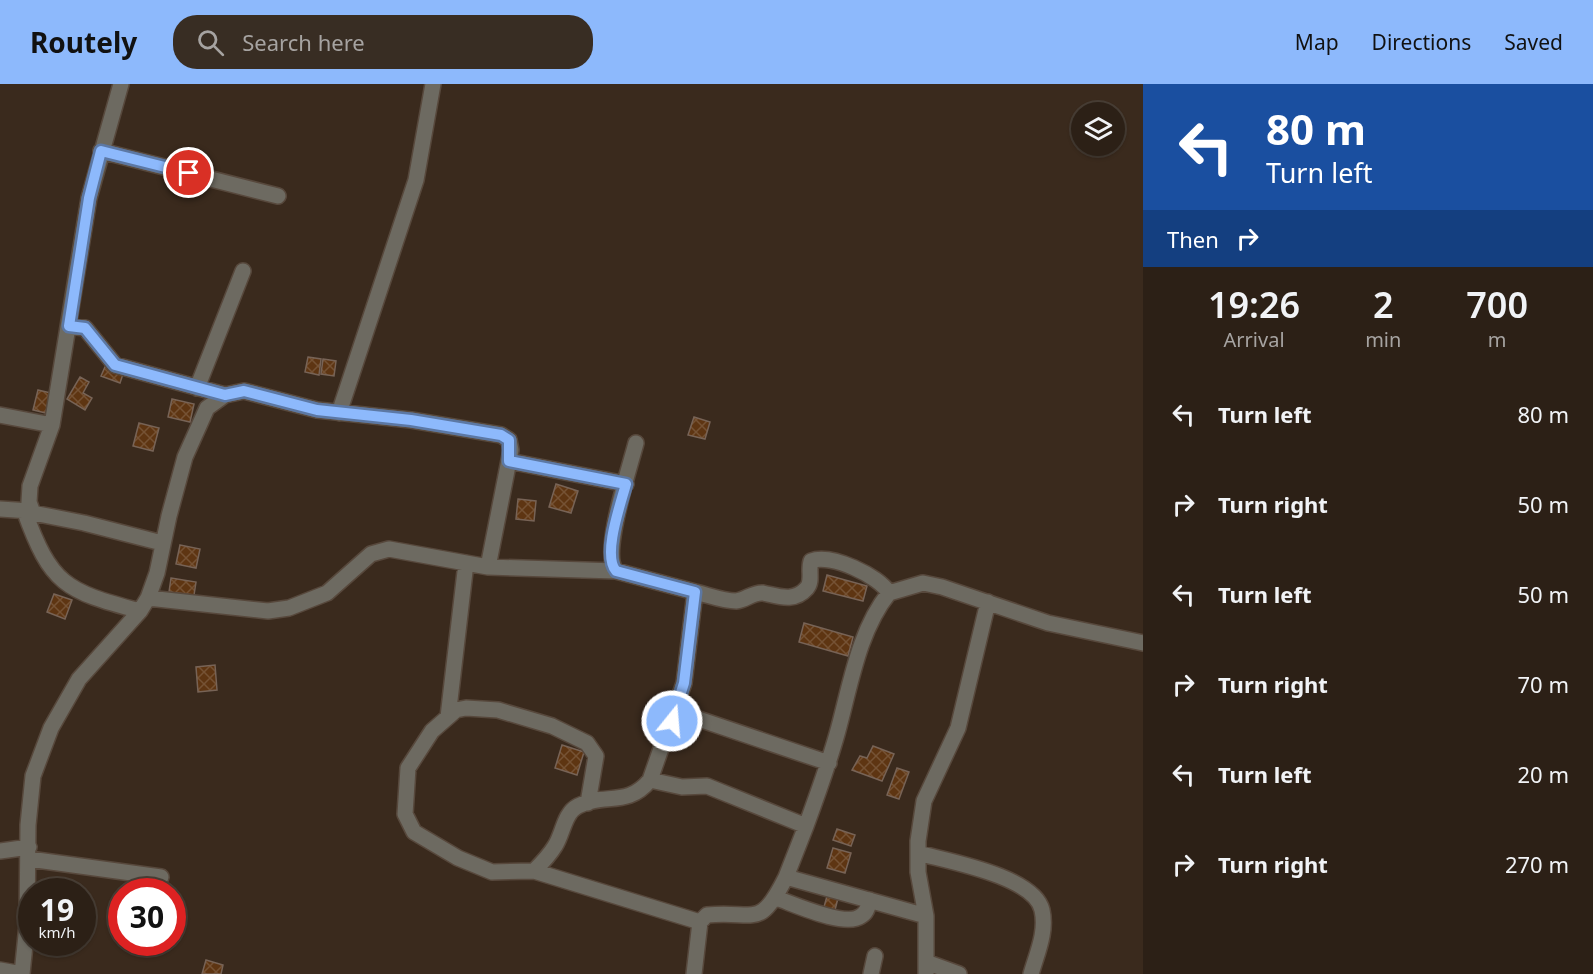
<!DOCTYPE html>
<html lang="en">
<head>
<meta charset="utf-8">
<style>
  :root { --surface:#2c2016; --page:#382d23; --text:#f1f3f6; --muted:#a6a3a1; --line:#483e35; --accent:#8db9fc }
  body { margin:0; font-family:"Noto Sans",sans-serif; background:var(--page); color:var(--text); height:100vh; display:flex; flex-direction:column; font-size:22px; white-space:nowrap }
  * { box-sizing:border-box; margin:0 }
  p { font-size:20px; color:var(--muted) }
  .icon { flex:none; width:33px; height:33px; fill:none; stroke:currentColor; stroke-width:2; stroke-linecap:round; stroke-linejoin:round }
  .map { position:relative; flex:1; overflow:hidden }
  .drawer { display:flex; flex-direction:column; background:var(--surface); width:450px }
  .drawer>* { flex:none }
  .guide { background:#1a4fa0; color:#fff; overflow:hidden }
  .buttons { position:absolute; left:1071px; top:18px; display:grid; gap:12px }
  .buttons a { display:grid; place-items:center; width:54px; height:54px; border-radius:50%; background:var(--surface); box-shadow:0 2px 4px #0004,0 0 0 2px var(--line); font-size:30px }
  .speed { position:absolute; left:18px; top:794px; display:flex; gap:12px; font-size:30px; font-weight:700; text-align:center }
  .speed>* { display:grid; place-content:center; width:78px; height:78px; border-radius:50%; background:var(--surface); box-shadow:0 2px 4px #0004,0 0 0 2px var(--line); line-height:1 }
  .speed small { font-size:15px; font-weight:400 }
  .speed .limit { border:9px solid #d22; background:#fff; color:#111 }
  .pin { position:absolute; display:grid; place-items:center; width:51px; height:51px; color:#fff; margin:-26px; border:3px solid #fff; border-radius:50%; box-shadow:0 2px 6px #0007 }
  .me { position:absolute; width:66px; margin:-33px; rotate:17deg; stroke-linejoin:round; filter:drop-shadow(0 0 4px #0008) }
  .turn { display:flex; align-items:center; gap:21px; height:126px; padding:0 24px; font-size:27px }
  .turn .icon { width:78px; height:78px; stroke-width:2.5 }
  .turn b { display:block; font-size:42px; line-height:51px }
  .then { display:flex; align-items:center; height:57px; padding:0 24px; background:#0003; gap:12px; font-size:22px }
  .eta { display:flex; justify-content:space-evenly; align-items:center; height:102px; text-align:center }
  .eta b { font-size:36px; font-weight:600; line-height:42px }
  ul { padding:0; list-style:none }
  li { display:flex; align-items:center; gap:18px; height:90px; padding:0 24px }
  li div { flex:1 }
  li b { display:block; font-size:22px }
  li em { font-style:normal }
  header { display:flex; align-items:center; gap:36px; box-sizing:border-box; height:84px; padding:0 30px; background:var(--accent); color:#111 }
  header strong { font-size:28px }
  nav { display:flex; gap:33px; margin-inline-start:auto; font-size:21px }
  .search { width:420px; height:54px; background:var(--page); display:flex; align-items:center; gap:15px; box-sizing:border-box; padding:0 21px; border-radius:24px; color:var(--muted); font-size:22px }
  main { display:flex; flex:1; min-height:0 }
  .map>svg:first-child { display:block }
  .building { fill:url(#building-cross-hatch); stroke:#776356; stroke-width:1.5 }
  .lines { fill:none; stroke-linecap:round; stroke-linejoin:round }
  .minor-casing { stroke:#57483c; stroke-width:18 }
  .minor { stroke:#6d6a61; stroke-width:15 }
  .route-casing { stroke:#5c78a4; stroke-width:15 }
  .route { stroke:#8db9fc; stroke-width:10 }
</style>
</head>
<body>
<header>
<strong>Routely</strong>
<div class="search"><svg class="icon" aria-label="search" viewBox="0 0 24 24"><circle cx="10" cy="10" r="6"/><path d="M15 15l6 6"/></svg>Search here</div>
<nav><a>Map</a><a>Directions</a><a>Saved</a></nav>
</header>
<main>
<div class="map">
<svg width="1143" height="890" viewBox="0 0 1143 890">
  <defs>
    <pattern id="building-cross-hatch" width="8" height="8" patternUnits="userSpaceOnUse" patternTransform="scale(1.5)"><rect width="8" height="8" fill="#5e3512"/><path d="M0 0l8 8M0 8l8-8" fill="none" stroke="#755234"/></pattern>
  </defs>
  <rect width="100%" height="100%" fill="#3a2a1d"/>
  <path class="building" d="M308 273 321 275 319 291 305 288Z
    M323 275 336 277 334 292 321 290Z
    M105 283 123 290 120 299 101 292Z
    M80 293 89 298 83 309 92 314 85 326 67 315Z
    M38 306 51 309 46 329 33 326Z
    M172 315 194 320 190 338 168 333Z
    M694 333 710 338 705 355 688 351Z
    M139 339 159 344 153 367 133 362Z
    M556 400 578 407 571 429 549 423Z
    M518 415 536 417 534 437 516 435Z
    M180 461 200 465 196 484 176 480Z
    M827 491 867 502 863 517 823 507Z
    M171 494 196 498 194 511 169 508Z
    M54 510 72 516 65 535 47 528Z
    M804 539 853 553 848 572 799 558Z
    M215 581 217 606 198 608 196 583Z
    M562 661 584 668 577 691 555 684Z
    M873 662 894 670 882 697 852 686 860 672 867 674Z
    M897 684 909 688 899 715 887 711Z
    M837 745 855 751 851 762 833 756Z
    M833 764 851 769 845 789 827 784Z
    M827 812 838 814 835 826 824 823Z
    M206 876 223 881 221 890H202Z"/>
  <g class="lines">
    <g class="minor-casing">
      <path id="minor" d="M121 0 89 114 52 341 30 402 29 418 33 429 84 439 162 459
        M101 67 278 112
        M69 242 85 244 115 281 225 311
        M197 304 243 187
        M339 329 416 96 433 0
        M0 331 52 341
        M636 359C630 383 601 469 616 487L695 508
        M509 377 626 400
        M0 425 30 427
        M24 426C51 501 65 507 140 527
        M148 514 268 527 289 524 327 509 371 470 389 465 488 483 616 487
        M675 627 829 679
        M448 633 466 479
        M650 696 682 703 707 702 806 742 786 793 926 832
        M588 719 596 672 587 659 552 642 498 626 466 624 456 626 432 647 408 684 405 730 414 748 458 774 492 788 534 787C542 779 549 772 555 762 563 750 564 729 578 722 605 708 627 724 650 696L684 599 695 508C708 511 723 517 736 517 746 516 753 508 763 509 778 512 794 519 807 504 813 497 808 486 811 477 831 469 879 492 889 509
        M806 742C817 712 828 682 837 650 850 604 858 547 889 509L923 499 942 503 1048 539 1143 559
        M0 767 29 763
        M918 769C947 777 1034 792 1042 826 1047 848 1037 869 1031 890
        M29 775 161 793
        M534 787 700 838
        M776 814C794 820 845 844 861 832 867 829 868 822 870 816
        M926 878 959 890
        M0 886 22 890
        M22 890 27 841 28 741 33 692 51 644 79 595 140 527 148 514 157 489 169 432 185 373 207 324 225 311 244 307 317 326 411 336 501 351 509 356 511 366 488 483
        M694 890 700 838 707 831C756 826 759 847 786 793
        M871 890 875 872
        M926 890V832L918 788V757L924 717 958 644 988 518"/>
    </g>
    <use href="#minor" class="minor"/>
  </g>
  <g class="lines">
    <g class="route-casing">
      <path id="route" d="M189 89 101 67 89 114 69 242 85 244 115 281 225 311 244 307 317 326 411 336 501 351 509 356V377L626 400C621 419 602 471 616 487L695 508 684 599 672 637"/>
    </g>
    <use href="#route" class="route"/>
  </g>
</svg>
<div class="buttons">
<a><svg class="icon" aria-label="layers" viewBox="0 0 24 24"><path d="M12 4l9 5-9 5-9-5zM3 14l9 5 9-5"/></svg></a>
</div>
<div class="speed"><div>19<small>km/h</small></div><div class="limit">30</div></div>
<div class="pin" style="left:189px;top:89px;background:#d93025"><svg class="icon" aria-label="arrive" viewBox="0 0 24 24"><path d="M6 21V4h12l-3 4 3 4H6"/></svg></div>
<svg class="me" style="left:672px;top:637px" viewBox="-20 -20 40 40"><circle r="17" fill="#8db9fc" stroke="#fff" stroke-width="3"/><path d="M0-11L8 9 0 5-8 9z" fill="#fff"/></svg>
</div>
<section class="drawer">
<div class="guide">
<div class="turn"><svg class="icon" aria-label="left" viewBox="0 0 24 24"><path d="M17 20v-9H6M10 6l-5 5 5 5"/></svg><div><b>80 m</b>Turn left</div></div>
<div class="then">Then<svg class="icon" aria-label="right" viewBox="0 0 24 24"><path d="M7 20v-9h11M14 6l5 5-5 5"/></svg></div>
</div>
<div class="eta">
<div><b>19:26</b><p>Arrival</p></div>
<div><b>2</b><p>min</p></div>
<div><b>700</b><p>m</p></div>
</div>
<ul>
<li><svg class="icon" aria-label="left" viewBox="0 0 24 24"><path d="M17 20v-9H6M10 6l-5 5 5 5"/></svg><div><b>Turn left</b></div><em>80 m</em></li>
<li><svg class="icon" aria-label="right" viewBox="0 0 24 24"><path d="M7 20v-9h11M14 6l5 5-5 5"/></svg><div><b>Turn right</b></div><em>50 m</em></li>
<li><svg class="icon" aria-label="left" viewBox="0 0 24 24"><path d="M17 20v-9H6M10 6l-5 5 5 5"/></svg><div><b>Turn left</b></div><em>50 m</em></li>
<li><svg class="icon" aria-label="right" viewBox="0 0 24 24"><path d="M7 20v-9h11M14 6l5 5-5 5"/></svg><div><b>Turn right</b></div><em>70 m</em></li>
<li><svg class="icon" aria-label="left" viewBox="0 0 24 24"><path d="M17 20v-9H6M10 6l-5 5 5 5"/></svg><div><b>Turn left</b></div><em>20 m</em></li>
<li><svg class="icon" aria-label="right" viewBox="0 0 24 24"><path d="M7 20v-9h11M14 6l5 5-5 5"/></svg><div><b>Turn right</b></div><em>270 m</em></li>
</ul>
</section>
</main>
</body>
</html>
